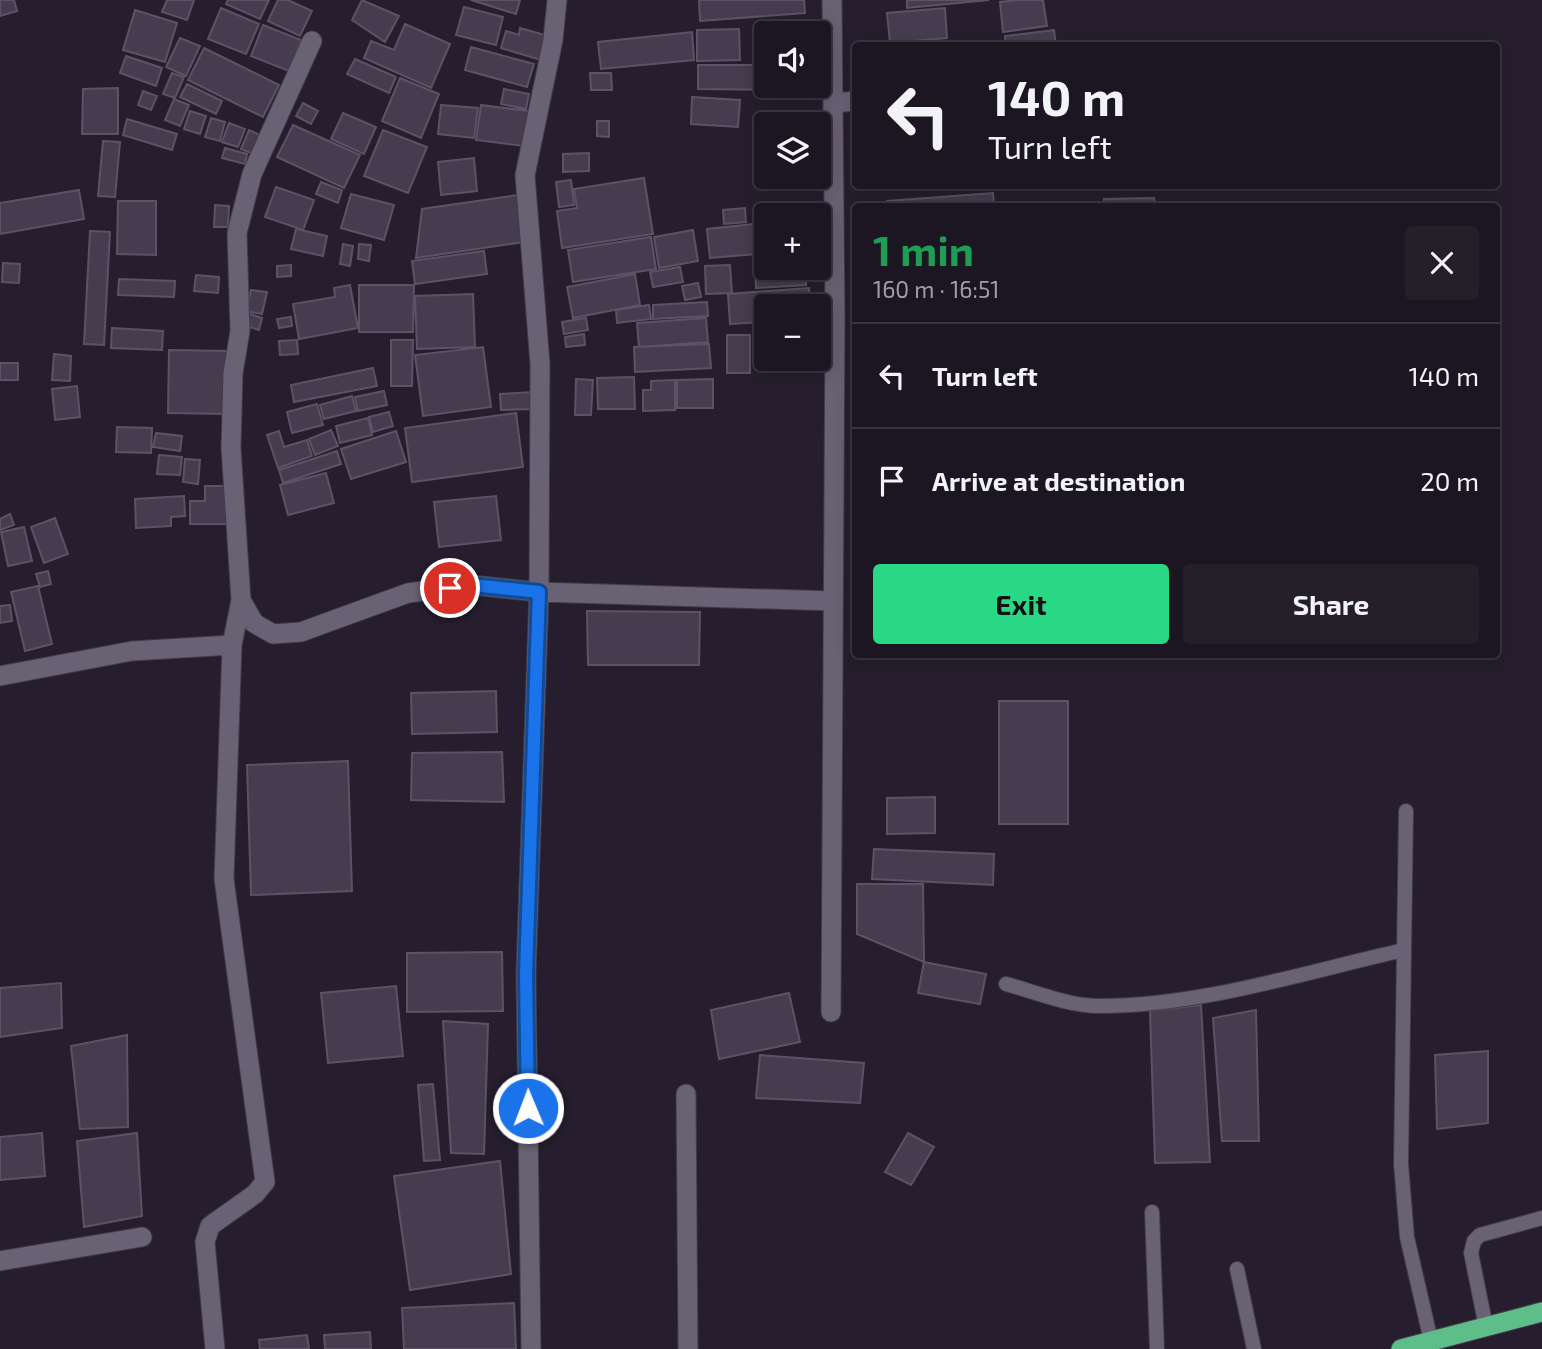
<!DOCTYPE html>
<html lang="en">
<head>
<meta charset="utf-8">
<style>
  :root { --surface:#1c1622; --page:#251f2a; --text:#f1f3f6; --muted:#a09fa5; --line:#3a3540; --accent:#28d885 }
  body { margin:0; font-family:"Exo 2",sans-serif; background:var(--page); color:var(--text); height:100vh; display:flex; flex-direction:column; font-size:26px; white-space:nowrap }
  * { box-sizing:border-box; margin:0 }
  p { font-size:23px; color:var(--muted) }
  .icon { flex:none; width:38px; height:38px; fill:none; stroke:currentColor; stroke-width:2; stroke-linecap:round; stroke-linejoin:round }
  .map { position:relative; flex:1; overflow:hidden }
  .panel { position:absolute; left:852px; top:203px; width:648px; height:455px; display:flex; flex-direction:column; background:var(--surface); border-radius:7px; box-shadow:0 4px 18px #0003,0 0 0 2px var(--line) }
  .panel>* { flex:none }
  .hud { position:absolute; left:852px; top:42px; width:648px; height:147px; border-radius:7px; box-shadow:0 4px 18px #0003,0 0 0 2px var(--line); background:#1c1622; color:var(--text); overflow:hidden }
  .tools { position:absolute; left:754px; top:21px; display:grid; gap:14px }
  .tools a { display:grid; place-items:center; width:77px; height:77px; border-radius:7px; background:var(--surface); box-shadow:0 4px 18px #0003,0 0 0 2px var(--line); font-size:35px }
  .pin { position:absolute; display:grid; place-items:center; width:60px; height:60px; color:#fff; margin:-30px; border:4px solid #fff; border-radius:50%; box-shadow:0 2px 7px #0007 }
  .me { position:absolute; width:77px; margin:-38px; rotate:359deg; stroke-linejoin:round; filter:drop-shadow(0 0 5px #0008) }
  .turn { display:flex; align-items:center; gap:24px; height:147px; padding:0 21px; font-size:32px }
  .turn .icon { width:91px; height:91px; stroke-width:2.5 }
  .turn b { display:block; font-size:49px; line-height:60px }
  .round { display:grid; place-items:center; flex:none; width:74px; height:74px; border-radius:7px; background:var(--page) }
  .headline { display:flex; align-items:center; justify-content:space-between; height:119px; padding:0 21px }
  h1 { font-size:42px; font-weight:700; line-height:52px; color:#1e9e55 }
  .button { display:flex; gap:14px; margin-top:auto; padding:14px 21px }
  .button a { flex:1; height:80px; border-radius:7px; background:var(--accent); color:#111; font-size:28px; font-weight:700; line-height:80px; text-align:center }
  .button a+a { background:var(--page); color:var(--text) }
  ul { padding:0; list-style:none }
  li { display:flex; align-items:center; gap:21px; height:105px; padding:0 21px; border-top:2px solid var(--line) }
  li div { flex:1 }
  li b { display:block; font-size:26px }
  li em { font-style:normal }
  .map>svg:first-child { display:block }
  .building { fill:#453d4f; stroke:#5b5365; stroke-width:2 }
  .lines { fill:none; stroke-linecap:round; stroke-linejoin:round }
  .service-casing { stroke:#423c49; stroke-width:16 }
  .minor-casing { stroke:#423c49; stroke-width:21 }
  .trunk-casing { stroke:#423c49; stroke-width:21 }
  .service { stroke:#696174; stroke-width:14 }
  .minor { stroke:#696174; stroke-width:19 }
  .trunk { stroke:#5dbe8a; stroke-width:19 }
  .route-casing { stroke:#114b97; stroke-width:18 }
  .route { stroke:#1a73e8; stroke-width:12 }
</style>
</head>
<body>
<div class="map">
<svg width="1542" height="1349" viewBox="0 0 1542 1349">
  <rect width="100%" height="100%" fill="#261e2e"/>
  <path class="building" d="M0 0H14L17 11 0 16Z
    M167 0H194L187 20 162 12Z
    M228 0H269L260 19 226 4Z
    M278 0H288L312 11 300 36 268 21Z
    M362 0 399 16 385 42 352 20Z
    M471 0H520L516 14Z
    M699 0H804L805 13 700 21Z
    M907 0H989L907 8Z
    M1018 0H1043L1047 26 1003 32 1000 2Z
    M464 7 503 17 496 45 456 35Z
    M221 8 259 24 246 54 208 39Z
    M945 8 947 38 890 43 887 13Z
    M135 10 177 23 165 62 123 50Z
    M405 24 450 44 431 88 364 58 371 41 394 50Z
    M263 25 301 40 289 71 251 56Z
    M520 28 548 36 541 60 501 48 506 31 519 35Z
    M739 29 740 60 697 61V30Z
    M1054 30 1056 46H1006L1005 36Z
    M692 32 694 60 601 69 598 42Z
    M180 38 200 46 186 76 166 67Z
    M471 47 534 64 527 87 465 70Z
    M204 48 279 85 263 117 188 80Z
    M126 56 162 68 156 86 120 73Z
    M355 59 396 77 389 93 347 74Z
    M698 65H766V86H789V90L698 89Z
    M172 73 184 77 175 98 163 94Z
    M590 73H611L612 90H591Z
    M400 78 439 94 421 138 382 121Z
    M187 84 222 101 216 114 180 97Z
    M118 88V134H82L83 89Z
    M504 89 529 94 526 109 501 104Z
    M143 91 157 96 151 110 138 105Z
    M692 97 740 100 738 127 691 124Z
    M174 99 189 105 180 126 165 120Z
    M303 103 318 111 311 124 296 116Z
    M441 105 478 108 474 138 438 134Z
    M481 105 529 111 525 146 476 140Z
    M190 111 206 116 200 134 184 129Z
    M343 113 376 127 364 154 331 139Z
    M211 118 225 122 220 141 205 137Z
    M127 119 177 134 172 150 123 135Z
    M597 121H609V137L597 136Z
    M229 123 245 129 238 147 222 142Z
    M293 125 360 155 344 188 277 157Z
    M249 130 260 135 253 154 241 149Z
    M383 130 427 147 408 193 364 176Z
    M103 141 120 142 115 197 98 196Z
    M225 148 247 154 245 164 222 158Z
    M589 153V171L563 172V154Z
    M474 158 477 191 441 195 438 162Z
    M644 178 653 234 562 248 557 211 577 208 574 189Z
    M571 180 574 205 559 207 556 182Z
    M321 182 342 190 338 203 316 194Z
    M276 187 314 200 303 230 265 217Z
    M79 190 84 219 0 234V203Z
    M993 193 994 206H887V201Z
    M351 194 394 205 384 240 341 228Z
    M518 195 524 242 416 258 422 209Z
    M1154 198 1155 206H1104V199Z
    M118 201H156V255L117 254Z
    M215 205 229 206 228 227H214Z
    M745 208 746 222 724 224 723 210Z
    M753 224 756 254 710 258 707 229Z
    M296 229 327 236 323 256 291 249Z
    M693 230 698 261 659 268 654 237Z
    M90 231 110 232 104 345 84 344Z
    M651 237 656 269 573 282 568 250Z
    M343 244 353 246 350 266 340 264Z
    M359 244 371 245 369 261 358 259Z
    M484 251 487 274 415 284 412 261Z
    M755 260H766V268H806V285L756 288Z
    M3 263 20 264 19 283 2 282Z
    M291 265V276L277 277V266Z
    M730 265 732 293 706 294 705 266Z
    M680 267 683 282 653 287 650 272Z
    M635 274 640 305 573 318 567 287Z
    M196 275 219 277 218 293 194 291Z
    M119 279 175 281 174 297 118 295Z
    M698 283 701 297 685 300 682 286Z
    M350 285 358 328 299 339 293 304 335 297 334 288Z
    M359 285H414L413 332H359Z
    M809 288 810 306H766V322L730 324 728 294Z
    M251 290 267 292 262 314 246 311Z
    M473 294 475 347 417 349 415 296Z
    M707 302 708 316 653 319V305Z
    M649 305 651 319 617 323 616 310Z
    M247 313 262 318 259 330 243 325Z
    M291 317 292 326 279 328 277 319Z
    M586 318 588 330 564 334 562 322Z
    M706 318 708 342 639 347 637 323Z
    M832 326 834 350 819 352V327Z
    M112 328 163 331 162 350 111 348Z
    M584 334 585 345 566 347 565 337Z
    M727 335H750V373H727Z
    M297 340 298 354 280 355 279 341Z
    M391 340H413L412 386H391Z
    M709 344 711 368 635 372 634 347Z
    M483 347 491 407 423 416 415 355Z
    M169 350 229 351 228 414 168 413Z
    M54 354 71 356 70 381 52 380Z
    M0 363H18V380H0Z
    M373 368 377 386 294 402 291 385Z
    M634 377 635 409H598L597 378Z
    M576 379 593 380 591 415H575Z
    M713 379V408H677V380Z
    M675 380V410L643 411V390H651V381Z
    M77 386 80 417 55 420 52 389Z
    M384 391 387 405 358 411 355 397Z
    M533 392V409L501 410 500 394Z
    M352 396 356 411 324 419 320 405Z
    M317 404 323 425 292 433 287 412Z
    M389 412 393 426 373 432 369 417Z
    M516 413 523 467 412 482 405 428Z
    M368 418 372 435 340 443 336 426Z
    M117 427 152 428 151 453 116 452Z
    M331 430 338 446 315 455 309 439Z
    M279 431 284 447 307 440 312 456 278 468 267 435Z
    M396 431 406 462 351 479 341 449Z
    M156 433 182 436 180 451 153 447Z
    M337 451 341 464 283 483 279 470Z
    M159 455 182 457 180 475 157 474Z
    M185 459 200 460 198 484 183 482Z
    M326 473 334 503 288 515 280 485Z
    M205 486H231V524H190V501H205Z
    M184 496 185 516 171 517V526L136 528 135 499Z
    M496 496 501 540 439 547 434 502Z
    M10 514 14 525 0 530V519Z
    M55 518 68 554 44 563 31 527Z
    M24 527 32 561 8 566 1 532Z
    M48 571 51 584 40 587 36 574Z
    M38 586 52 644 25 651 11 592Z
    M10 605 12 621 0 623V606Z
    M587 611 700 612 699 665H588Z
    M496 691 497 732 412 734 411 693Z
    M999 701H1068V824H999Z
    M502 752 504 802 411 800 412 753Z
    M348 761 352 891 251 895 247 765Z
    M935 797V833L887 834V798Z
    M874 849 994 854 993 885 872 879Z
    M857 884H923L924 962 857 934Z
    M502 952 503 1011 407 1012V953Z
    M924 962 986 974 980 1004 918 993Z
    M61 983 62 1028 0 1037V988Z
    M396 986 403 1056 328 1063 321 993Z
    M789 993 800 1042 719 1059 711 1010Z
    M1201 1005 1210 1162 1155 1163 1150 1011Z
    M1256 1010 1259 1141H1222L1213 1018Z
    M443 1021 488 1024 484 1154 451 1153Z
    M127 1035 128 1127 80 1129 71 1046Z
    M1488 1051V1123L1437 1129 1435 1055Z
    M760 1055 864 1063 860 1103 756 1098Z
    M433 1084 440 1160 424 1161 418 1085Z
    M42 1133 45 1176 0 1180V1137Z
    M137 1133 142 1216 84 1227 77 1141Z
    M908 1133 934 1147 911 1185 885 1172Z
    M500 1161 511 1274 410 1290 394 1176Z
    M514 1303 516 1349H404L402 1308Z
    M370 1332 371 1349H325L324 1335Z
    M307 1335 309 1349H260L259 1340Z"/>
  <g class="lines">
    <g class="service-casing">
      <path id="service" d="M1406 811 1401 1164 1407 1237 1431 1341
        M1006 984C1036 992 1068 1006 1100 1006 1202 1006 1305 972 1404 950
        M1152 1212 1157 1349
        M1237 1269 1254 1349
        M1486 1327 1471 1253 1474 1241 1480 1235 1542 1218"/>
    </g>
    <g class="minor-casing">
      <path id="minor" d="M312 41 252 174 237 233 240 331 233 373 231 448 241 600 254 623 273 634 301 632 408 593 472 585 539 592 833 601
        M833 103 856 101
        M0 676 132 651 232 645
        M831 1012 835 317 832 0
        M686 1094 688 1349
        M0 1261 142 1237
        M215 1349 205 1242 210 1226 255 1194 265 1182 224 879 232 645 241 600
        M531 1349 526 974 539 592 540 364 525 175 553 40 557 0"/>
    </g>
    <g class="trunk-casing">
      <path id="trunk" d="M1401 1349 1542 1312"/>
    </g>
    <use href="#service" class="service"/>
    <use href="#minor" class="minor"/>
    <use href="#trunk" class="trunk"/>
  </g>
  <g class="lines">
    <g class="route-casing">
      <path id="route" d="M450 588 472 585 539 592 526 974 528 1108"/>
    </g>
    <use href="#route" class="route"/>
  </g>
</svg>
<div class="tools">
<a><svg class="icon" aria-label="sound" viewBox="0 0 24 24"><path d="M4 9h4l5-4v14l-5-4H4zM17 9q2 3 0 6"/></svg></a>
<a><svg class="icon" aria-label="layers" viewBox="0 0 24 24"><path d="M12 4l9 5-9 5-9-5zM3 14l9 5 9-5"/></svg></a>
<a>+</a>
<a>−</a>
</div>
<div class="pin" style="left:450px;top:588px;background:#d93025"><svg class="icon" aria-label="arrive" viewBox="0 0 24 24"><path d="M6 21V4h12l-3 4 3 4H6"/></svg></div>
<svg class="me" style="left:528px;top:1108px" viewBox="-20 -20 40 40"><circle r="17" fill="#1a73e8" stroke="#fff" stroke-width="3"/><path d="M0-11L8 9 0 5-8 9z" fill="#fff"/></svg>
<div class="hud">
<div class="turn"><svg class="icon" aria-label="left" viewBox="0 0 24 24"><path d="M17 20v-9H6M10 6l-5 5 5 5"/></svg><div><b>140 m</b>Turn left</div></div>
</div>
<section class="panel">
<div class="headline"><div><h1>1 min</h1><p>160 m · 16:51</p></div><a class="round"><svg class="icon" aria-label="close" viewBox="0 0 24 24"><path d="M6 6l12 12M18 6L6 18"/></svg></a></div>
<ul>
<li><svg class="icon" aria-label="left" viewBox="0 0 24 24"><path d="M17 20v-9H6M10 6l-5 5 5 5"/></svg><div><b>Turn left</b></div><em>140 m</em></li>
<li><svg class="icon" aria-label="arrive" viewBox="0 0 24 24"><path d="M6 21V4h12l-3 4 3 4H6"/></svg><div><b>Arrive at destination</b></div><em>20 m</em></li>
</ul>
<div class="button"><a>Exit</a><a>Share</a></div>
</section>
</div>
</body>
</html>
